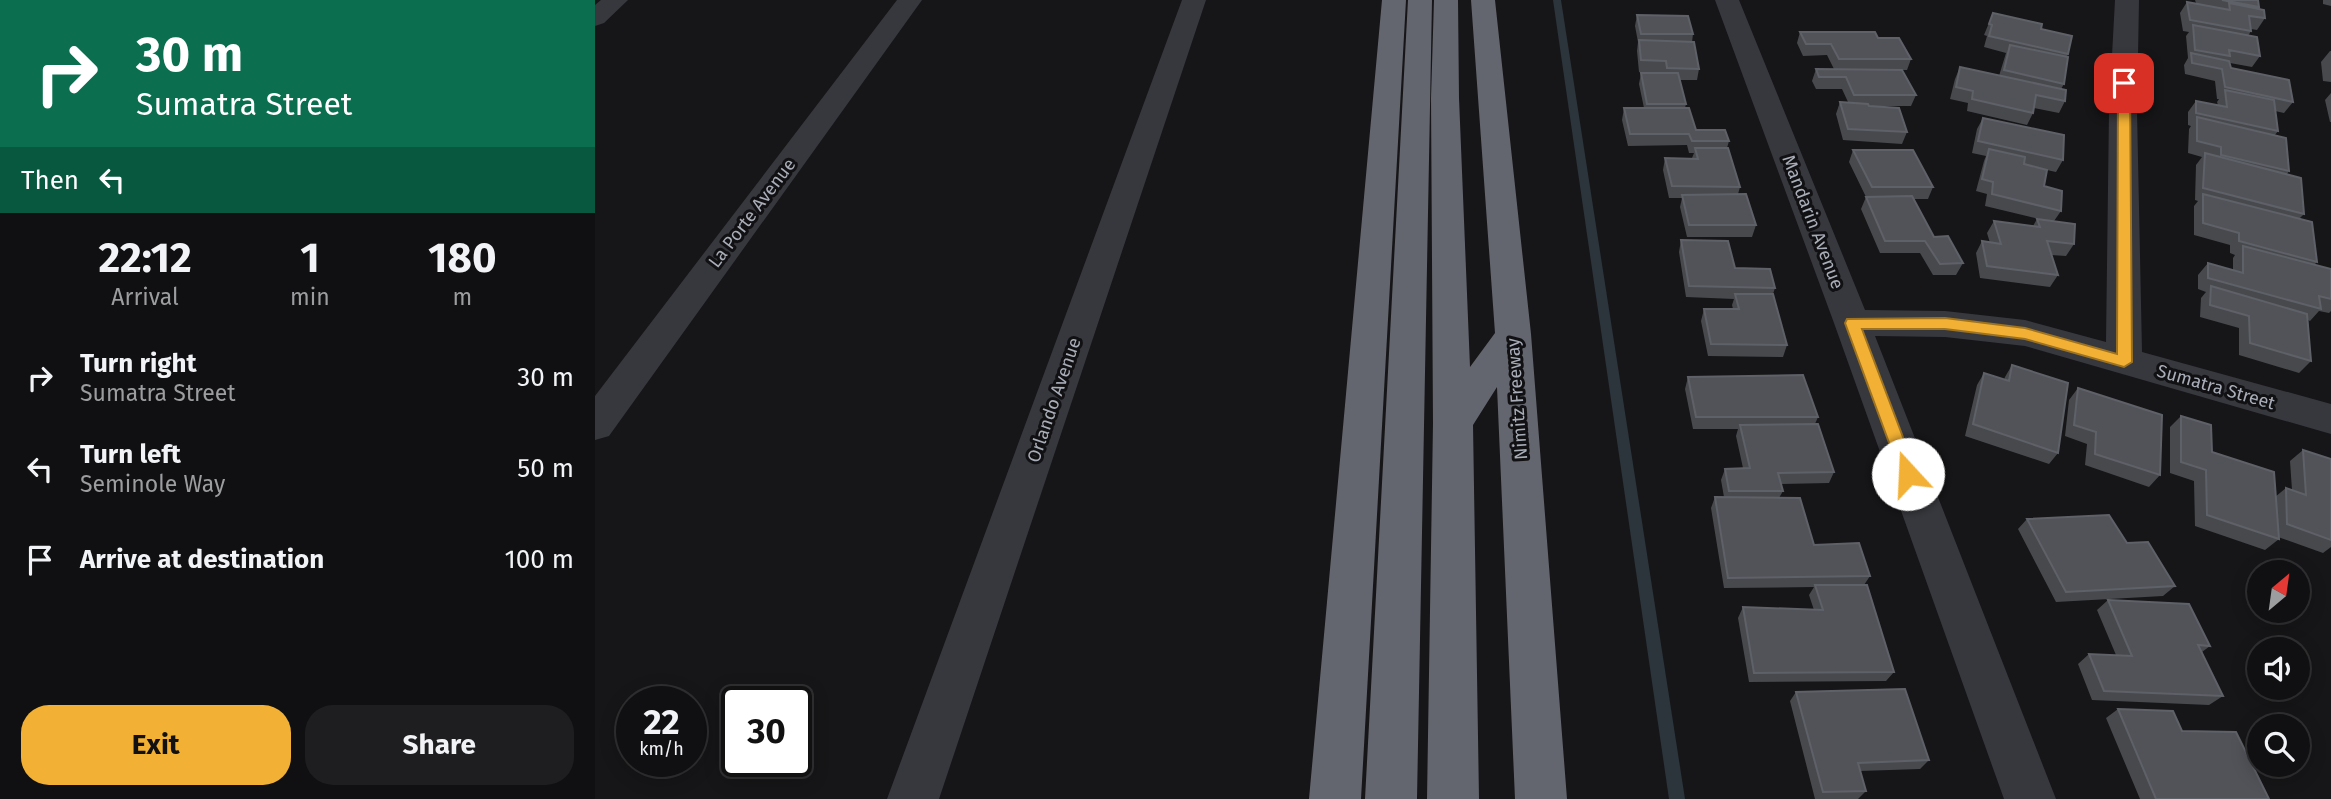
<!DOCTYPE html>
<html lang="en">
<head>
<meta charset="utf-8">
<style>
  :root { --surface:#101012; --page:#1e1e20; --text:#f1f3f6; --muted:#9c9d9f; --line:#303032; --accent:#f2b134 }
  body { margin:0; font-family:"Fira Sans",sans-serif; background:var(--page); color:var(--text); height:100vh; display:flex; flex-direction:column; font-size:26px; white-space:nowrap }
  * { box-sizing:border-box; margin:0 }
  p { font-size:23px; color:var(--muted) }
  .icon { flex:none; width:38px; height:38px; fill:none; stroke:currentColor; stroke-width:2; stroke-linecap:round; stroke-linejoin:round }
  .map { position:relative; flex:1; overflow:hidden }
  .panel { display:flex; flex-direction:column; background:var(--surface); width:595px }
  .panel>* { flex:none }
  .top-card { background:#0b6e4f; color:#fff; overflow:hidden }
  .needle { width:46px; rotate:29deg }
  .tools { position:absolute; left:1652px; top:560px; display:grid; gap:14px }
  .tools a { display:grid; place-items:center; width:63px; height:63px; border-radius:50%; background:var(--surface); box-shadow:0 4px 18px #0003,0 0 0 2px var(--line); font-size:35px }
  .speed { position:absolute; left:21px; top:686px; display:flex; gap:14px; font-size:35px; font-weight:700; text-align:center }
  .speed>* { display:grid; place-content:center; width:91px; height:91px; border-radius:50%; background:var(--surface); box-shadow:0 4px 18px #0003,0 0 0 2px var(--line); line-height:1 }
  .speed small { font-size:18px; font-weight:400 }
  .speed .limit { border:4px solid #111; border-radius:10px; background:#fff; color:#111 }
  .pin { position:absolute; display:grid; place-items:center; width:60px; height:60px; color:#fff; margin:-30px; border-radius:14px; box-shadow:0 4px 10px #0006 }
  .me { position:absolute; width:77px; margin:-38px; rotate:340deg; stroke-linejoin:round; filter:drop-shadow(0 0 5px #0008) }
  .turn { display:flex; align-items:center; gap:24px; height:147px; padding:0 21px; font-size:32px }
  .turn .icon { width:91px; height:91px; stroke-width:2.5 }
  .turn b { display:block; font-size:49px; line-height:60px }
  .then { display:flex; align-items:center; height:66px; padding:0 21px; background:#0003; gap:14px; font-size:26px }
  .eta { display:flex; justify-content:space-evenly; align-items:center; height:119px; text-align:center }
  .eta b { font-size:42px; font-weight:700; line-height:49px }
  .cta { display:flex; gap:14px; margin-top:auto; padding:14px 21px }
  .cta a { flex:1; height:80px; border-radius:28px; background:var(--accent); color:#111; font-size:28px; font-weight:700; line-height:80px; text-align:center }
  .cta a+a { background:var(--page); color:var(--text) }
  ul { padding:0; list-style:none }
  li { display:flex; align-items:center; gap:21px; height:91px; padding:0 21px }
  li div { flex:1 }
  li b { display:block; font-size:26px }
  li em { font-style:normal }
  main { display:flex; flex:1; min-height:0 }
  .map>svg:first-child { display:block }
  .lines { fill:none; stroke-linecap:round; stroke-linejoin:round }
  .stream { fill:#2c353c; fill-rule:evenodd }
  .minor { fill:#37383d; fill-rule:evenodd }
  .highway { fill:#63666e; fill-rule:evenodd }
  .wall { fill:#47494d }
  .building { fill:#525359; stroke:#5f6168; stroke-width:2 }
  .route { fill:#f2b134; stroke:#9d7322; stroke-width:2 }
  .labels { text-anchor:middle; dominant-baseline:central; stroke-width:6; stroke-linejoin:round; paint-order:stroke }
  .street-label { font-size:18px; fill:#a8adb8; stroke:#111113 }
</style>
</head>
<body>
<main>
<section class="panel">
<div class="top-card">
<div class="turn"><svg class="icon" aria-label="right" viewBox="0 0 24 24"><path d="M7 20v-9h11M14 6l5 5-5 5"/></svg><div><b>30 m</b>Sumatra Street</div></div>
<div class="then">Then<svg class="icon" aria-label="left" viewBox="0 0 24 24"><path d="M17 20v-9H6M10 6l-5 5 5 5"/></svg></div>
</div>
<div class="eta">
<div><b>22:12</b><p>Arrival</p></div>
<div><b>1</b><p>min</p></div>
<div><b>180</b><p>m</p></div>
</div>
<ul>
<li><svg class="icon" aria-label="right" viewBox="0 0 24 24"><path d="M7 20v-9h11M14 6l5 5-5 5"/></svg><div><b>Turn right</b><p>Sumatra Street</p></div><em>30 m</em></li>
<li><svg class="icon" aria-label="left" viewBox="0 0 24 24"><path d="M17 20v-9H6M10 6l-5 5 5 5"/></svg><div><b>Turn left</b><p>Seminole Way</p></div><em>50 m</em></li>
<li><svg class="icon" aria-label="arrive" viewBox="0 0 24 24"><path d="M6 21V4h12l-3 4 3 4H6"/></svg><div><b>Arrive at destination</b></div><em>100 m</em></li>
</ul>
<div class="cta"><a>Exit</a><a>Share</a></div>
</section>
<div class="map">
<svg width="1736" height="799" viewBox="0 0 1736 799">
  <rect width="100%" height="100%" fill="#161618"/>
  <g class="lines">
    <path class="stream" d="M958 0H966L1090 799H1074Z"/>
    <path class="minor" d="M6 0H33L9 23 0 26V5Z
      M302 0H327L14 436 0 440V396Z
      M587 0H611L344 799H292Z
      M1120 0H1144L1270 310 1350 311 1430 320 1511 342 1514 111 1520 0H1544L1542 111 1547 352 1736 404V434L1430 346 1350 337 1280 336 1461 799H1409L1239 323Z"/>
    <path class="highway" d="M787 0H811L766 799H714Z
      M813 0H837L822 799H770Z
      M839 0H863L864 98 875 367 900 333 876 0H900L936 334 972 799H920L902 387 878 425 884 799H832L838 423 836 98Z"/>
  </g>
  <path class="wall" d="M1600 0H1663L1664 7 1663 9 1670 18 1662 30 1656 29V31L1653 36 1665 56 1657 67 1635 63 1636 68 1698 102 1689 113 1680 111 1683 131 1680 135 1694 171 1692 174 1709 214 1705 218 1722 262 1719 265 1736 269V311L1734 313 1724 311 1715 321 1713 320 1716 361 1704 373 1644 355V328L1605 317 1606 298 1611 292 1603 289V275L1613 263 1638 270V258L1640 255 1635 253V245L1599 235V206L1603 201 1600 200 1601 165 1607 157 1593 153 1594 129 1596 126 1593 125V112L1601 101 1623 105 1622 102 1624 99H1622L1620 81 1590 74 1589 65 1593 58 1591 36 1594 32 1588 31 1585 13 1592 2 1601 3Z
    M1728 0H1736V6L1728 4Z
    M1398 13 1446 29 1473 54 1472 57 1469 84 1466 89 1470 101 1464 113 1439 108 1438 113 1432 125 1372 111 1373 103 1355 99 1360 79 1365 67 1404 76 1411 53 1389 47 1392 36 1389 35Z
    M1042 15 1098 34 1097 42 1104 69 1102 80H1085L1091 104 1090 108 1101 130 1134 141 1132 148 1145 187 1143 194 1161 225 1157 237H1092L1085 207 1087 198H1074L1068 170 1070 158H1097L1099 153H1094L1092 145 1033 146 1027 120 1029 108H1049L1044 84 1046 73H1069L1044 72 1042 51 1043 42 1040 26Z
    M1205 32 1283 38 1316 59 1312 70H1307L1321 95 1316 106H1277L1312 132 1307 144 1248 140 1241 114 1245 102H1253L1247 89H1221L1217 81 1221 69H1239L1232 55 1208 56 1202 43Z
    M1735 51H1736V82L1728 81 1726 62Z
    M1736 93V122H1735L1730 100Z
    M1388 118 1468 160 1461 172 1434 166 1466 211 1459 221 1479 244 1471 256 1456 255 1463 275 1455 287 1385 278 1381 253 1387 241 1395 243 1392 233 1399 221 1438 226 1442 219H1444L1390 206 1392 194 1381 191 1389 161 1391 156 1377 153 1382 129Z
    M1258 150 1338 187 1333 199H1318L1339 237 1368 263 1361 275H1338L1325 253H1285L1266 209 1271 197 1254 162Z
    M1086 240 1180 288 1178 294 1192 345 1188 357 1113 356 1106 321 1109 309H1138L1137 305 1139 299 1091 297 1084 252Z
    M1417 365 1463 453 1454 464 1370 436 1382 385 1389 373 1409 380 1410 377Z
    M1093 377 1223 417 1220 424 1239 472 1234 483 1186 484 1188 491 1184 498 1219 545 1275 576 1269 585 1299 672 1291 681 1154 682 1143 618 1148 607 1219 610 1214 595 1219 587 1129 588 1116 508 1120 497H1129L1126 480 1130 469 1148 468 1141 436 1143 429H1098L1090 389Z
    M1483 388 1565 475 1554 487 1490 465 1492 444 1470 436 1474 400Z
    M1586 416 1617 452 1680 497 1691 488 1697 490 1695 461 1708 450 1736 459V547L1728 553 1683 537 1684 539 1670 550 1600 526 1599 481 1575 473V427Z
    M1432 519 1532 543 1580 586 1568 596 1461 602 1423 529Z
    M1513 600 1615 646 1607 652 1628 696 1614 705 1497 700 1483 664 1494 654 1521 655 1502 610Z
    M1201 692 1334 760 1325 769 1265 771 1271 791 1263 799H1220L1195 701Z
    M1523 709 1587 731 1674 799H1545L1511 718Z"/>
  <path class="building" d="M1627 0H1663L1664 7Z
    M1592 2 1635 10 1634 3 1669 10 1670 18 1654 16 1656 31 1595 20Z
    M1398 13 1447 24 1446 29 1477 36 1473 54 1394 36 1397 25 1394 24Z
    M1042 15 1093 16 1098 34H1046Z
    M1598 25 1662 37 1665 56 1634 50 1635 56 1600 50Z
    M1205 32H1280L1283 38H1304L1316 59H1244L1236 44H1211Z
    M1044 40 1099 42 1104 69 1072 68 1071 61 1046 60Z
    M1415 45 1473 57 1469 84 1409 70Z
    M1596 53 1634 61 1636 68 1694 80 1698 102 1630 87 1627 69 1597 63Z
    M1365 67 1471 90 1470 101 1441 95 1438 113 1377 99 1378 91 1361 87Z
    M1221 69 1307 70 1321 95H1259L1251 77H1224Z
    M1046 73H1083L1091 104H1052Z
    M1630 90 1679 100 1683 131 1601 113V101L1632 107Z
    M1245 102 1273 104 1274 106 1304 108 1312 132 1253 129Z
    M1029 108H1094L1101 130H1130L1134 141H1097L1094 134H1035Z
    M1602 117 1691 138 1694 171 1626 155V147L1602 141Z
    M1388 118 1469 135 1468 160 1383 141Z
    M1100 148H1133L1145 187 1077 186 1070 158 1103 159Z
    M1394 149 1430 157 1429 164 1452 170 1449 186 1467 191 1466 211 1397 194 1398 182 1387 179Z
    M1258 150H1318L1338 187H1277Z
    M1610 153 1706 178 1709 214 1608 188Z
    M1151 194 1161 225H1094L1087 195Z
    M1608 194 1717 222 1722 262 1644 241V233L1608 223Z
    M1317 196 1339 237 1353 236 1368 263 1345 264 1330 241H1290L1271 197Z
    M1442 219 1480 224 1479 244 1452 241 1463 275 1392 266 1387 241 1406 244 1399 221 1445 227Z
    M1086 240 1133 241 1140 268 1175 269 1180 288 1094 286Z
    M1648 246 1736 269V299L1724 296 1726 309 1613 278V263L1648 273Z
    M1616 286 1712 314 1716 361 1655 343 1654 316 1615 305Z
    M1140 294H1178L1192 345 1116 344 1109 309H1144Z
    M1417 365 1473 383 1463 453 1378 424 1389 373 1414 381Z
    M1208 375 1223 417H1101L1093 377Z
    M1483 388 1567 415 1565 475 1500 454 1501 432 1479 425Z
    M1586 416 1616 425 1617 452 1679 472 1684 539 1612 515 1611 470 1586 462Z
    M1223 424 1239 472 1183 473 1188 491H1134L1130 469 1155 468 1145 425Z
    M1708 450 1736 459V540L1692 524 1691 488 1711 495Z
    M1120 497 1205 498 1219 545 1264 543 1275 576 1133 578Z
    M1514 515 1532 543 1553 542 1580 586 1471 592 1432 519Z
    M1220 585H1272L1299 672 1159 673 1148 607 1228 610Z
    M1513 600 1594 604 1615 646 1603 645 1628 696 1509 691 1494 654 1537 656Z
    M1310 689 1334 760 1263 763 1271 791 1228 792 1201 692Z
    M1523 709 1578 711 1587 731 1641 732 1674 799H1561Z"/>
  <path class="route" d="M1529 80 1535 83 1537 362 1529 367 1430 339 1350 329H1267L1322 474 1319 478H1307L1250 323 1252 319 1350 318 1430 328 1522 354 1523 83Z"/>
  <g class="labels">
    <g class="street-label">
      <text transform="translate(157 213) rotate(-53)">La Porte Avenue</text>
      <text transform="translate(1218 222) rotate(69)">Mandarin Avenue</text>
      <text transform="translate(1621 387) rotate(16)">Sumatra Street</text>
      <text transform="translate(922 399) rotate(-94)">Nimitz Freeway</text>
      <text transform="translate(459 400) rotate(-71)">Orlando Avenue</text>
    </g>
  </g>
</svg>
<div class="tools">
<a><svg class="needle" viewBox="-14 -14 28 28"><path d="M0-13l5 13h-10z" fill="#e53935"/><path d="M0 13l5-13h-10z" fill="#9c9d9f"/></svg></a>
<a><svg class="icon" aria-label="sound" viewBox="0 0 24 24"><path d="M4 9h4l5-4v14l-5-4H4zM17 9q2 3 0 6"/></svg></a>
<a><svg class="icon" aria-label="search" viewBox="0 0 24 24"><circle cx="10" cy="10" r="6"/><path d="M15 15l6 6"/></svg></a>
</div>
<div class="speed"><div>22<small>km/h</small></div><div class="limit">30</div></div>
<div class="pin" style="left:1529px;top:83px;background:#d93025"><svg class="icon" aria-label="arrive" viewBox="0 0 24 24"><path d="M6 21V4h12l-3 4 3 4H6"/></svg></div>
<svg class="me" style="left:1313px;top:474px" viewBox="-20 -20 40 40"><circle r="19" fill="#fff"/><path d="M0-13L10 11 0 6-10 11z" fill="#f2b134"/></svg>
</div>
</main>
</body>
</html>
